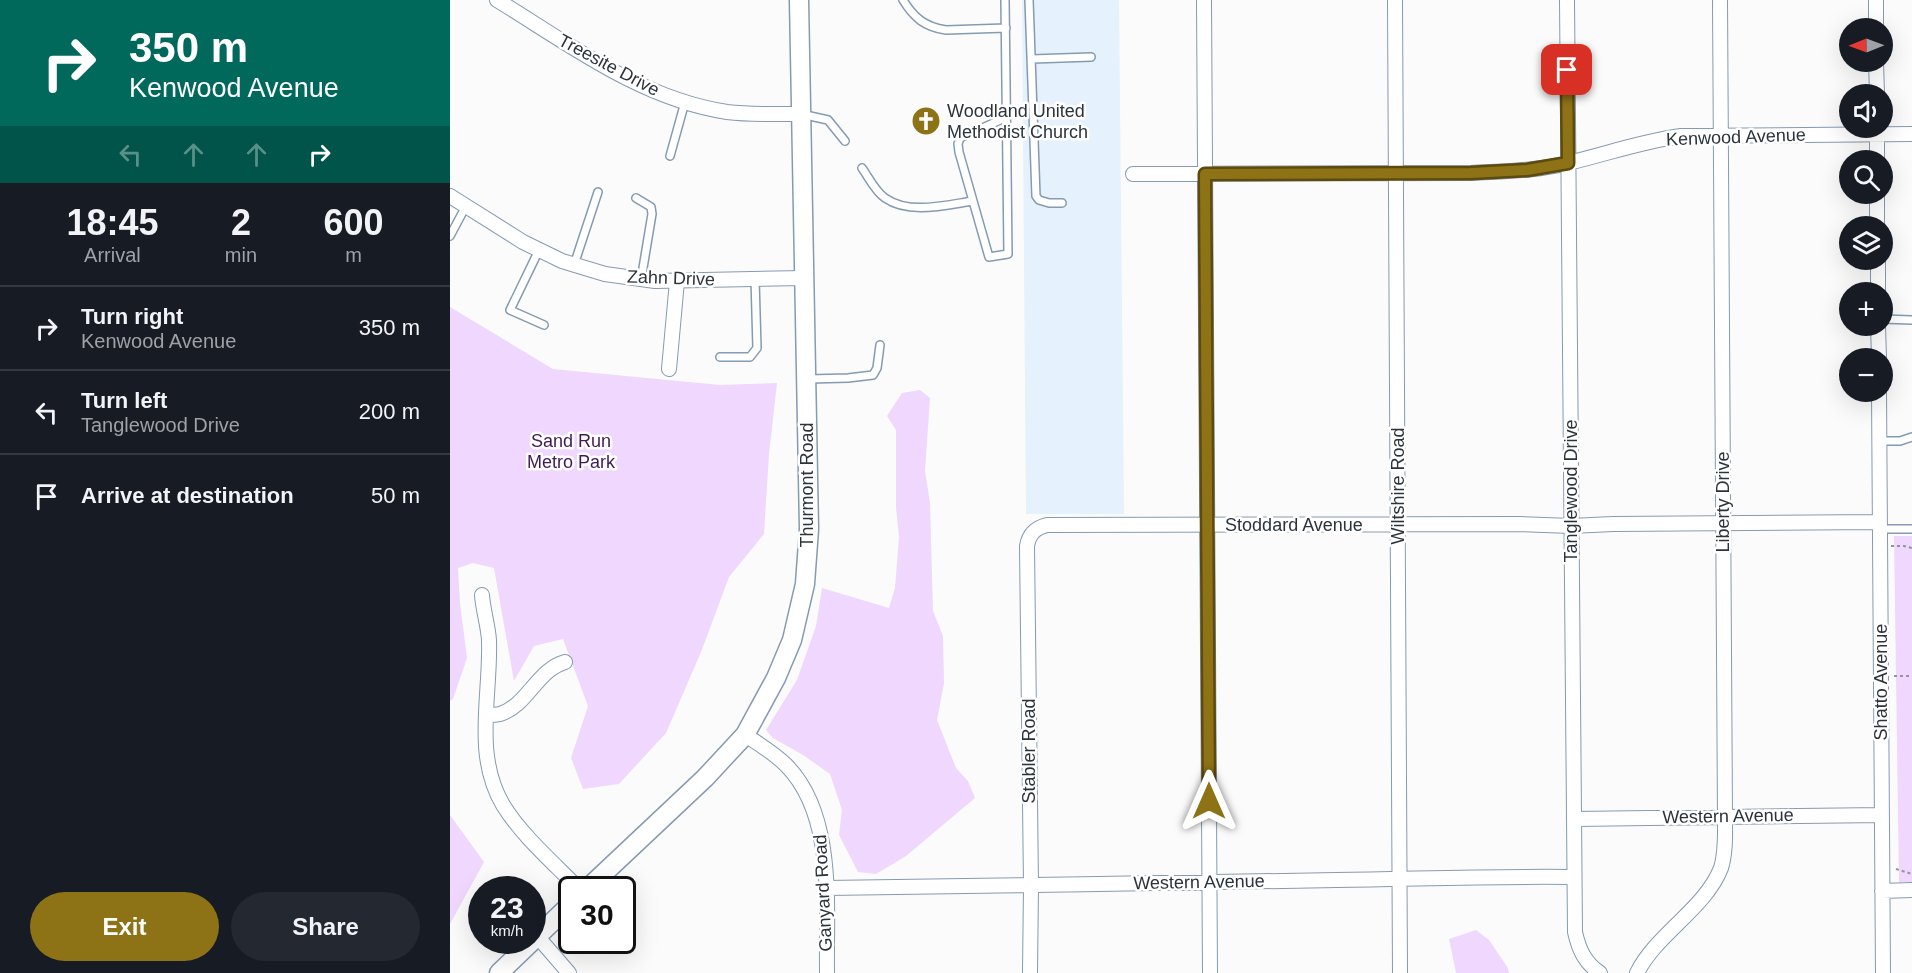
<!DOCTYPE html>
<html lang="en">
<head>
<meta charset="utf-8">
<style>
  :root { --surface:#171b24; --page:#242831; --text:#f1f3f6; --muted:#9ea1a6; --line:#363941; --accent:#8d7216 }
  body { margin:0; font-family:Helvetica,sans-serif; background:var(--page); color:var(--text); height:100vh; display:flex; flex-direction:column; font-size:22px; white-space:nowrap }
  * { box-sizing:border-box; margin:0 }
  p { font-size:20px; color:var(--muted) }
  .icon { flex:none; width:33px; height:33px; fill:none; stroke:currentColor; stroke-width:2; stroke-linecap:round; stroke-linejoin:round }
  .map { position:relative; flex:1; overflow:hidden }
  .side { display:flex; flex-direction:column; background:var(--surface); width:450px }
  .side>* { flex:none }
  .banner { background:#00695c; color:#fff; overflow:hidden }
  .needle { width:39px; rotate:269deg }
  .buttons { position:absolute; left:1389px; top:18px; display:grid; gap:12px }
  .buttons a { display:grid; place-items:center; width:54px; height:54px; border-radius:50%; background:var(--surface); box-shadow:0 6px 24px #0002; font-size:30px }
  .speed { position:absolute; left:18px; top:876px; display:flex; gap:12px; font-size:30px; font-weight:700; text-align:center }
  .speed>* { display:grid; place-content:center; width:78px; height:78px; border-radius:50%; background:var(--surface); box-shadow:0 6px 24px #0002; line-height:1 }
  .speed small { font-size:15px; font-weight:400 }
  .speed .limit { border:3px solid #111; border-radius:9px; background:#fff; color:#111 }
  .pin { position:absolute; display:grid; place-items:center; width:51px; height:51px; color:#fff; margin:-26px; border-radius:12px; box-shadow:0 3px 9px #0006 }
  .me { position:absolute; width:66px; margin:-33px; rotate:0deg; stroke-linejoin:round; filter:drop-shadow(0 0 4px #0008) }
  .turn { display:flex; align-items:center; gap:21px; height:126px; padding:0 30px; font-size:27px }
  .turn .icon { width:78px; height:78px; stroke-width:2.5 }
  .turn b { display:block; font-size:42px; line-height:51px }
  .lanes { display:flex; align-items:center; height:57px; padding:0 30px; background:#0003; justify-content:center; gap:30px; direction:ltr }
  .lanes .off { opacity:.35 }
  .eta { display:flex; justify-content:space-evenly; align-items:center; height:102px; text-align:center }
  .eta b { font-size:36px; font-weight:800; line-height:42px }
  .button { display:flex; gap:12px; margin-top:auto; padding:12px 30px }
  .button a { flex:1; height:69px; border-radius:36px; background:var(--accent); color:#fff; font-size:24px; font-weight:800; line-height:69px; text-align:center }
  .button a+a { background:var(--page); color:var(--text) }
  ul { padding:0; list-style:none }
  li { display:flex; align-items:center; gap:18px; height:84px; padding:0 30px; border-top:2px solid var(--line) }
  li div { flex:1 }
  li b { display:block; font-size:22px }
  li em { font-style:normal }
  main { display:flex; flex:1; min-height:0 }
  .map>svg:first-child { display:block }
  .built { fill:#e5f1fd }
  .green { fill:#efd7fe }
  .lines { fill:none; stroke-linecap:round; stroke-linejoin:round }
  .service-casing { stroke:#849bb2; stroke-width:10 }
  .minor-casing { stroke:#849bb2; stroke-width:16 }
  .tertiary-casing { stroke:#849bb2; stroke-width:21 }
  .path { stroke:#909599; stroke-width:2; stroke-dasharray:3 3; stroke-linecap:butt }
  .service { stroke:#fff; stroke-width:7 }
  .minor { stroke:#fff; stroke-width:14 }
  .tertiary { stroke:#fff; stroke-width:18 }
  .route-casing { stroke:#5c4a0e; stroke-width:15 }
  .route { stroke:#8d7216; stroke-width:10 }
  .labels { text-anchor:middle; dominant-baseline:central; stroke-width:5; stroke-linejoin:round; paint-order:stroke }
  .street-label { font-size:18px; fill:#2b343d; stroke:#fff }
  .poi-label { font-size:18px; fill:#2b343d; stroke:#fff; text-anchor:start }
  .park-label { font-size:18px; fill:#411a55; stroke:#fff }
</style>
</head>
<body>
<main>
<section class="side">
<div class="banner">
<div class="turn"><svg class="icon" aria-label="right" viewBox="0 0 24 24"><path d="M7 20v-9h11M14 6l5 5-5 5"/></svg><div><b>350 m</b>Kenwood Avenue</div></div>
<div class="lanes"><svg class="icon off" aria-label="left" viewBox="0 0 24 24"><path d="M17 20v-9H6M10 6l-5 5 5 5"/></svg><svg class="icon off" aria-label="ahead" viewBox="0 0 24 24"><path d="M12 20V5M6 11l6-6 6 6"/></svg><svg class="icon off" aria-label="ahead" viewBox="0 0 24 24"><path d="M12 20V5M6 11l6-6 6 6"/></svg><svg class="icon" aria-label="right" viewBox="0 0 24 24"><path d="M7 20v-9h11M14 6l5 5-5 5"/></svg></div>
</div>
<div class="eta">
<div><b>18:45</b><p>Arrival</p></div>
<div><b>2</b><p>min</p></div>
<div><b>600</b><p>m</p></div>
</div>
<ul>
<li><svg class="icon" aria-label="right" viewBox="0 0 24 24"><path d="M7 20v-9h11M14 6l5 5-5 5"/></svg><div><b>Turn right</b><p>Kenwood Avenue</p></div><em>350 m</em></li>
<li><svg class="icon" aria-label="left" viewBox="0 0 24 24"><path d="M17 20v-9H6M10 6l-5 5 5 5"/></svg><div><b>Turn left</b><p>Tanglewood Drive</p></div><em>200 m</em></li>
<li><svg class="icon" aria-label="arrive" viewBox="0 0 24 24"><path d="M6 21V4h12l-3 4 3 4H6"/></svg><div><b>Arrive at destination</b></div><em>50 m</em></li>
</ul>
<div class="button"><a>Exit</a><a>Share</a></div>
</section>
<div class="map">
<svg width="1462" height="973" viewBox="0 0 1462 973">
  <rect width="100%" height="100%" fill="#fbfbfb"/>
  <path class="built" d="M572 0H669L674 514H576Z"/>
  <path class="green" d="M0 307 103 369 270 385 327 383 319 454 314 534 279 577 251 652 216 733 169 784 133 789 121 758 138 706 113 639 84 646 64 681 44 568 23 563 8 568 10 603 17 658 3 699 0 701Z
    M470 390 480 398 475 471 480 503 483 611 493 636 494 683 487 720 506 768 518 781 525 798 456 856 426 874 408 872 389 835 392 810 380 774 353 755 323 738 316 730 347 680 366 626 372 588 439 608 445 588 449 537 446 507V430L437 416 452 393Z
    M1444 536H1462V883L1449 882Z
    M0 815 34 862 0 924Z
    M1026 930 1039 940 1058 968 1059 973H1006L999 939Z"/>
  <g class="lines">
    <g class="service-casing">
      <path id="service" d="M453 0C464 18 475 27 496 30L556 28
        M579 0 586 196 589 200 599 203H612
        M582 59 641 57
        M351 114 378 120 395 141
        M220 156 235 102
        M412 168C419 178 425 191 435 198 459 215 496 205 523 201L539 257 558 254 555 0
        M186 198 201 207 202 214 191 280
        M523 201 509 152 508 144 510 138 557 117
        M0 236 16 206
        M89 250 60 310 94 325
        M124 265 148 192
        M1432 319 1462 320
        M270 357H300L307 348 305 279
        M359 379 398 378 423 375 427 368 430 345
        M1429 441H1450L1462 437
        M1429 529H1462"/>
    </g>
    <g class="minor-casing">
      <path id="minor" d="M47 0C119 44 191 99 277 112 302 115 326 114 351 114
        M754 0 760 973
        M945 0 950 973
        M1117 0 1125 932C1129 950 1135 963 1150 973
        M1426 28V0
        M1426 62 1427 94
        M1427 128V160
        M683 174 1021 173C1054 171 1086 171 1118 163 1156 154 1193 141 1231 136L1462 134
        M1427 194V226
        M0 196 73 242 112 261 155 274 205 281 354 278
        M1428 260V292
        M1428 326 1429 358
        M219 369 227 281
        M1429 392 1433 973
        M32 595C33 610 38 625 39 640 41 696 23 754 53 805 72 836 105 864 130 890
        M36 715C40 715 46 715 50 714 77 706 87 670 115 662
        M295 735C309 744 324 753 336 765 386 815 376 908 377 973
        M1124 819 1432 815
        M376 888C546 886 717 883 887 880 966 879 1044 876 1123 877
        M1432 891 1462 890
        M87 936 119 973
        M580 973 581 886 577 546C579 534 585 528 597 525L1070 524 1121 526 1163 524 1429 522
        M1187 973C1207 933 1255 909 1271 868 1276 852 1275 833 1275 817L1270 0"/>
    </g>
    <g class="tertiary-casing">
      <path id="tertiary" d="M136 890 255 778 295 735 326 678 342 640 355 584 359 529 349 0
        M49 973 122 903"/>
    </g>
    <path class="path" d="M1441 546H1454L1462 548
      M1444 676H1462
      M1446 869 1462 874"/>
    <use href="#service" class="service"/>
    <use href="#minor" class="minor"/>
    <use href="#tertiary" class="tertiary"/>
  </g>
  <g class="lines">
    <g class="route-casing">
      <path id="route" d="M759 801 755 174 1021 173 1077 170 1118 163 1117 70"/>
    </g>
    <use href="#route" class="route"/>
  </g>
  <defs>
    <g id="church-disc" transform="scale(1.5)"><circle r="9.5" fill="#8d7216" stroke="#fff"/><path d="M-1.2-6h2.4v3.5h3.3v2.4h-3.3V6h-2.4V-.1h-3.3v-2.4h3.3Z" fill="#fff"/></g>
  </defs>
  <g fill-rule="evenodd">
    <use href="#church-disc" x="476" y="121"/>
  </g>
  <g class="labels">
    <g class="street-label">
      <text transform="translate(159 65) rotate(28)">Treesite Drive</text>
      <text transform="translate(1286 137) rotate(-2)">Kenwood Avenue</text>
      <text transform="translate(221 278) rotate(2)">Zahn Drive</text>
      <text transform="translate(357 485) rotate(-90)">Thurmont Road</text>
      <text transform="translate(948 486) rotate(-90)">Wiltshire Road</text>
      <text transform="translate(1121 491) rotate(-90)">Tanglewood Drive</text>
      <text transform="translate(1273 502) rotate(-90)">Liberty Drive</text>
      <text x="844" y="525">Stoddard Avenue</text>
      <text transform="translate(1431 682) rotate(-90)">Shatto Avenue</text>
      <text transform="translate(579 751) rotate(-90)">Stabler Road</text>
      <text transform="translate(1278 816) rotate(-1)">Western Avenue</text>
      <text transform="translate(749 882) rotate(-1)">Western Avenue</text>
      <text transform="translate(373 893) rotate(-93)">Ganyard Road</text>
    </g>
    <g class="poi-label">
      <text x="497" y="111">Woodland United<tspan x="497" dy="21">Methodist Church</tspan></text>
    </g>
    <g class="park-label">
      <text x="121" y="441">Sand Run<tspan x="121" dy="21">Metro Park</tspan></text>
    </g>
  </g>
</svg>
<div class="buttons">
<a><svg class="needle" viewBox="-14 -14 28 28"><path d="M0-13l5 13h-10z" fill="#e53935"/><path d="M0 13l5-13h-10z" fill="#9ea1a6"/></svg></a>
<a><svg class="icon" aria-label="sound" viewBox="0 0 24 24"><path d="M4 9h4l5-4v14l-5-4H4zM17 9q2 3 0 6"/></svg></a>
<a><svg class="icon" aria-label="search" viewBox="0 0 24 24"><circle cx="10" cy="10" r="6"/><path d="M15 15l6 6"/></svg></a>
<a><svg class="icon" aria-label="layers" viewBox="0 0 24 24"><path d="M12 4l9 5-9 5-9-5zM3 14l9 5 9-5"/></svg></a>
<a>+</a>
<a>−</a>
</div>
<div class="speed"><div>23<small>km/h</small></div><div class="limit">30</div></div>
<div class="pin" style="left:1117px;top:70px;background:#d93025"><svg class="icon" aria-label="arrive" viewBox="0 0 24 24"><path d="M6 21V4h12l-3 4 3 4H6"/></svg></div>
<svg class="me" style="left:759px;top:801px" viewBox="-20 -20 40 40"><path d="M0-17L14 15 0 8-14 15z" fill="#8d7216" stroke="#fff" stroke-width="4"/></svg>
</div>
</main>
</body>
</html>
